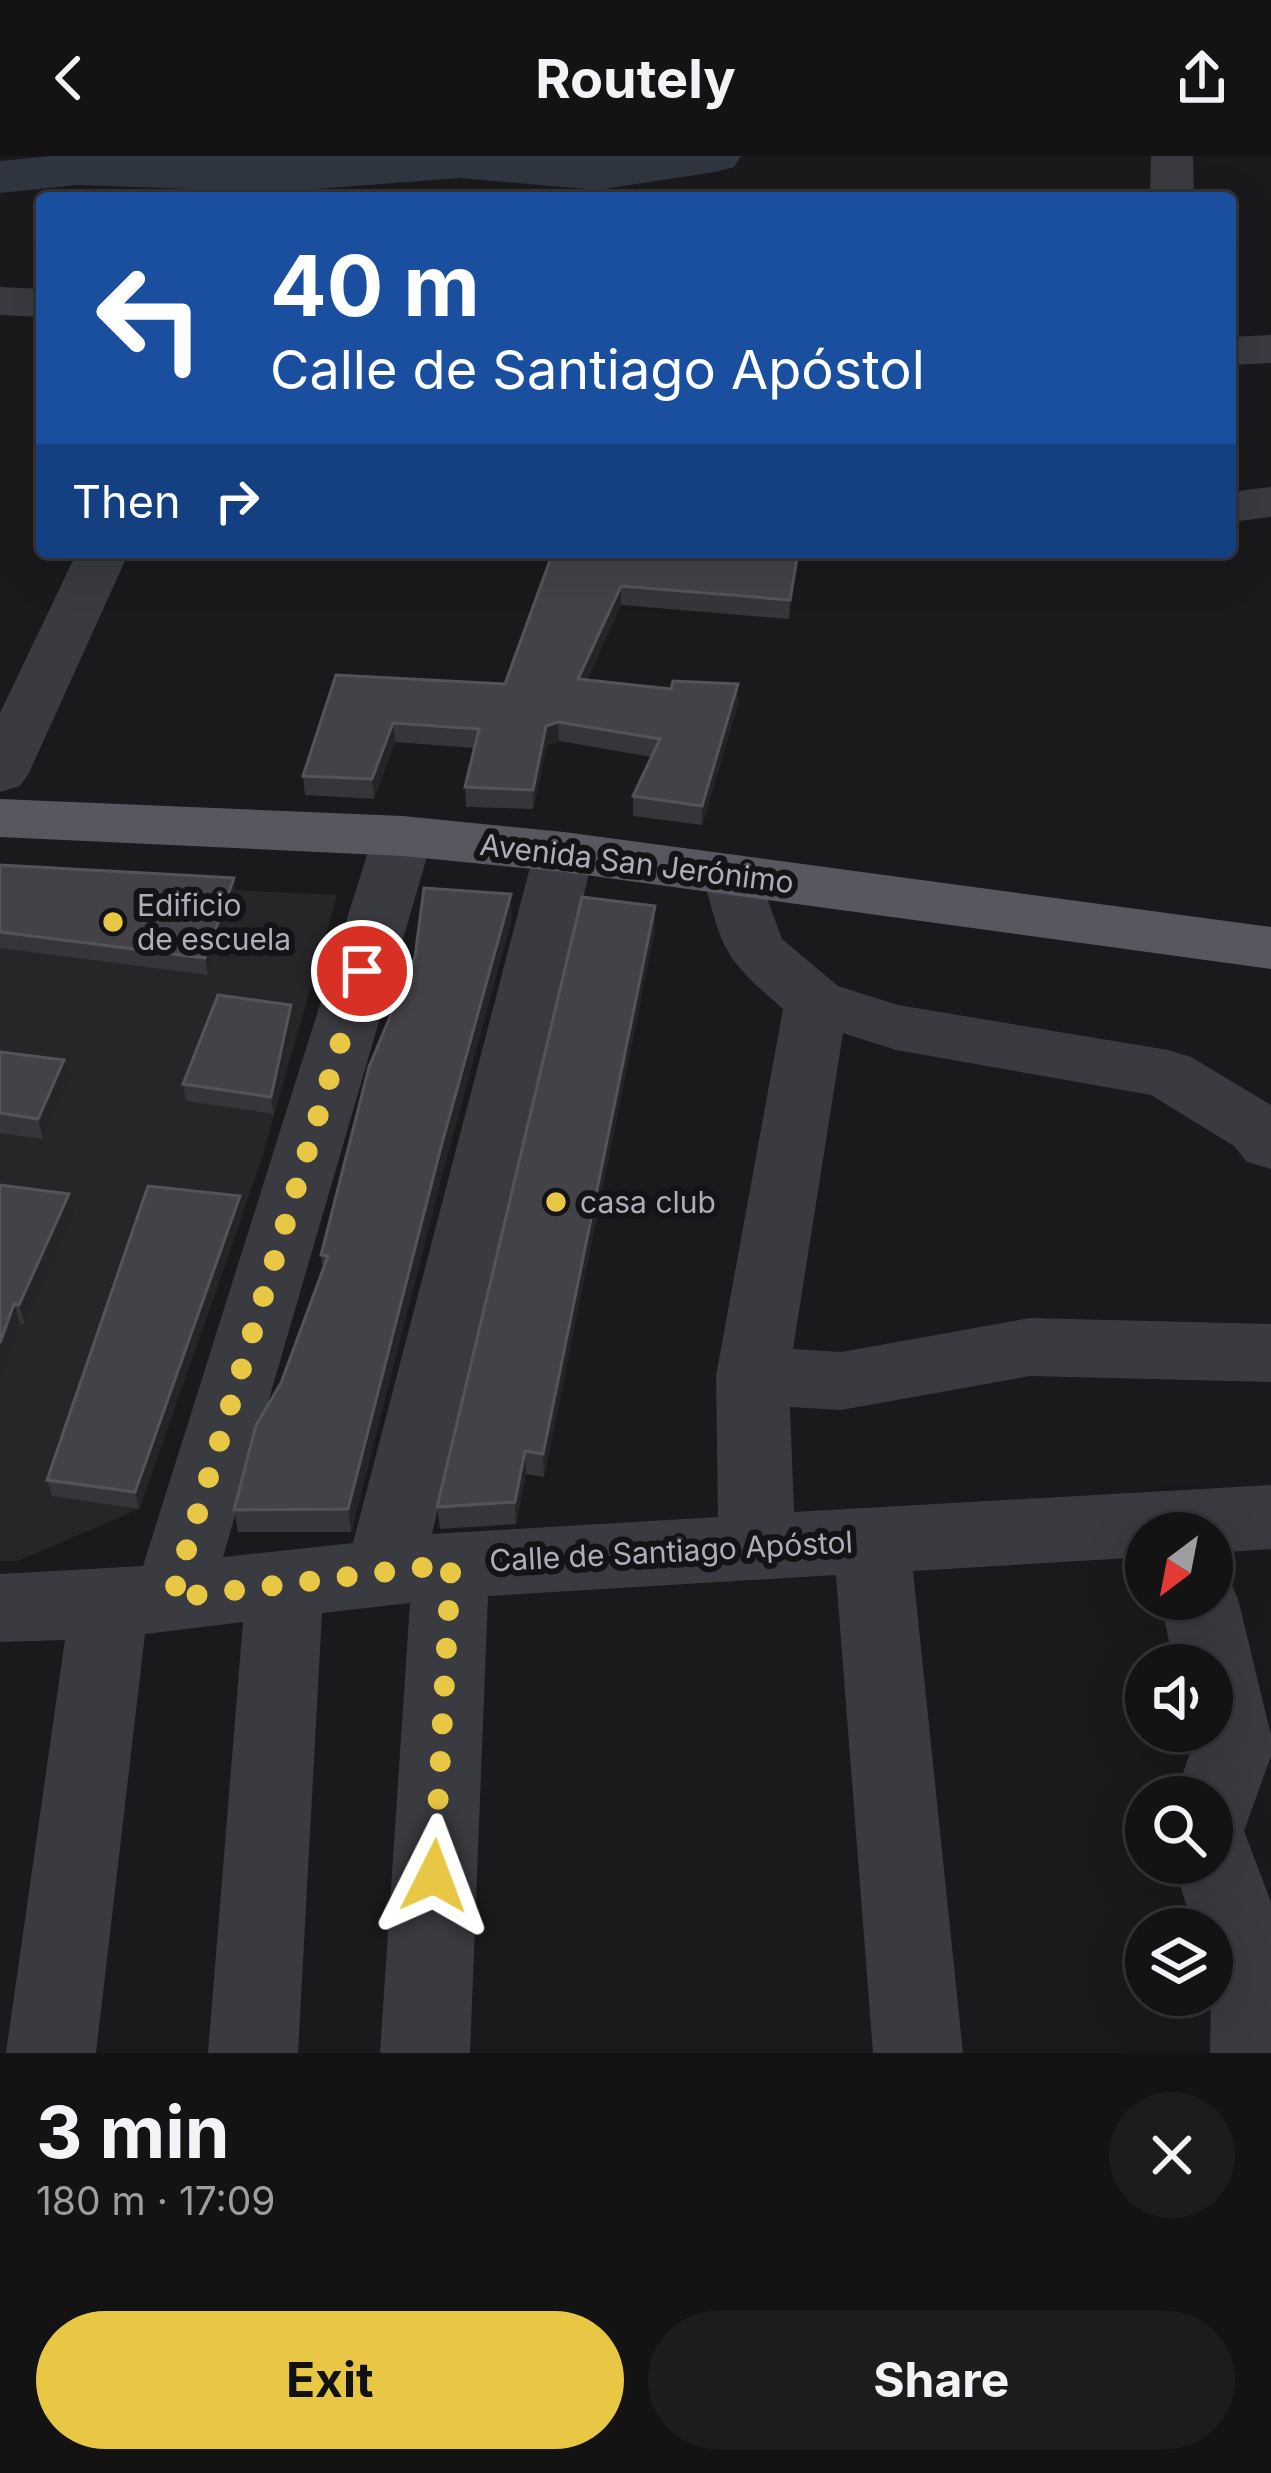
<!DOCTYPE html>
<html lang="en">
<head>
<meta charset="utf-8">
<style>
  :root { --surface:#141314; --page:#1d1c1d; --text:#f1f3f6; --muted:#9d9ea0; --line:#333234; --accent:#e8c744 }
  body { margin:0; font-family:Inter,sans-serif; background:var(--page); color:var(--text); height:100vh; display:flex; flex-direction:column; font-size:45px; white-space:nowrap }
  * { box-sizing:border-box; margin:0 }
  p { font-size:39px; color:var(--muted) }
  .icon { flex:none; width:66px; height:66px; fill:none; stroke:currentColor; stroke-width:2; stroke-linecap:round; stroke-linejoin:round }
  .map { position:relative; height:1897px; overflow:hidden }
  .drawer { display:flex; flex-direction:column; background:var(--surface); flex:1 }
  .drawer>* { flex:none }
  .top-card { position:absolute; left:36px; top:36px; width:1200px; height:366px; border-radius:12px; box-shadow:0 12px 48px #0002,0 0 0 3px var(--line); background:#1a4fa0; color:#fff; overflow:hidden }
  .needle { width:78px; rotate:212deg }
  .tools { position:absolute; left:1125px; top:1356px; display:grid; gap:24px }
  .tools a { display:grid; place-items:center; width:108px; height:108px; border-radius:50%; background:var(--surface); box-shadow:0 12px 48px #0002,0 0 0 3px var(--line); font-size:60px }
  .pin { position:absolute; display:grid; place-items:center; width:102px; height:102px; color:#fff; margin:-51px; border:6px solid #fff; border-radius:50%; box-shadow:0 3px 12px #0007 }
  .me { position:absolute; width:132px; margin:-66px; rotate:3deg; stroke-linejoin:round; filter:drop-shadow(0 0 9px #0008) }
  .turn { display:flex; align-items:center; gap:42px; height:252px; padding:0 36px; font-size:54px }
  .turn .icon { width:156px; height:156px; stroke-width:2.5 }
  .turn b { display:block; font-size:84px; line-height:102px }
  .then { display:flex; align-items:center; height:114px; padding:0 36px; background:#0003; gap:24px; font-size:45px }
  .round { display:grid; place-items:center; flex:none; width:126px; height:126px; border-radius:63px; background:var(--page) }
  .overview { display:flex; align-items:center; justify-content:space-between; height:204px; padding:0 36px }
  h1 { font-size:72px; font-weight:700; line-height:90px }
  .cta { display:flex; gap:24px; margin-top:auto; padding:24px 36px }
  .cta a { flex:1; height:138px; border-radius:72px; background:var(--accent); color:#111; font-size:48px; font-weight:700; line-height:138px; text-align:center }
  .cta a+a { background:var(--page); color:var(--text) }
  header { display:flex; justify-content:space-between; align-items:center; height:156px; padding:0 36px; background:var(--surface); font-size:54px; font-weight:700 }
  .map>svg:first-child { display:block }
  .built { fill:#262528 }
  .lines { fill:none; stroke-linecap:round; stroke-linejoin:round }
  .river { fill:#30363f; fill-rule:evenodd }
  .minor { fill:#3a3b40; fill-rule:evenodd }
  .major { fill:#57575f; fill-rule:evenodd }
  .wall { fill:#363539 }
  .shaded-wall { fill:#252427 }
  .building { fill:#434247; stroke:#535359; stroke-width:3 }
  .route { stroke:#e8c744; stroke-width:21; stroke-dasharray:0 37.8 }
  .poi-dot { fill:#e8c744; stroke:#141416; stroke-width:4.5 }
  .labels { text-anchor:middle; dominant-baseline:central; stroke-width:12; stroke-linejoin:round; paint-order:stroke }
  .street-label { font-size:30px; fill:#acafba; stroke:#141416 }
  .poi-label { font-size:30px; fill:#acafba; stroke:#141416; text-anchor:start }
</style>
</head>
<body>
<header><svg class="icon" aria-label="back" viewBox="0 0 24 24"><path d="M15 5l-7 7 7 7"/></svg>Routely<svg class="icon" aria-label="share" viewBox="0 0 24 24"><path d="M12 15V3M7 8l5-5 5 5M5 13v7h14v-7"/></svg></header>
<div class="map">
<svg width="1271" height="1897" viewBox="0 0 1271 1897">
  <rect width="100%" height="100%" fill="#1a191b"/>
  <path class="built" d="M0 723 337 739 261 1005 139 1353 18 1405H0Z"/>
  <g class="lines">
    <path class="river" d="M50 0H741L734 11 715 16 597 34 459 22 279 36 77 29 0 37V5Z"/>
    <path class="minor" d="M1151 0H1193L1194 42H1150Z
      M0 131 42 133V161L0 159Z
      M1271 179V207L1230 209V181Z
      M1271 331V361L1230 366V336Z
      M77 396H129L29 617 20 630 0 636V557Z
      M403 660 424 666 433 680 223 1401 353 1387 534 696 543 682 564 676 585 682 594 696 432 1378 718 1361 716 1220 783 853C721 799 724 796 702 718L711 704 732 698 753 704 782 783 838 830 898 849 1168 894 1191 901 1271 949V1013L1247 1006 1234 990 1151 939 896 894 843 877 793 1193 841 1196 1030 1162 1271 1168V1226L1030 1220 841 1254 790 1251 794 1356 1271 1329V1393L1212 1397V1377H1146V1401L913 1415 963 1897H873L836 1419 488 1440 470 1897H380L410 1447 322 1457 298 1897H208L243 1466 145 1478 96 1897H6L65 1484 0 1486V1418L143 1410 373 680 382 666Z
      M1212 1414 1227 1419 1238 1443 1271 1579V1600L1244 1675 1271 1746V1897H1210L1212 1773H1194L1173 1707H1212V1641H1175L1192 1591 1189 1575H1212V1509H1174L1160 1443H1212Z"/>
    <path class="major" d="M0 643 403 660 564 676 1271 771V813L564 716 403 700 0 681Z"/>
  </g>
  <path class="wall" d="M553 396 797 412 789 463 621 449 587 524 738 548 702 669 633 660V640L652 601 559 585 547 589 533 653 466 651 465 631 474 592 395 586 374 643 305 639 303 620 336 519 505 528Z
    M0 709 234 722 236 740 208 819 0 792Z
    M512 762 443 1015 351 1376H238L234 1354 323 1113 321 1099Z
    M655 773 544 1321 526 1318 516 1368 440 1373 437 1351Z
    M293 866 274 958 186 945 183 928Z
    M0 896 69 925 43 983 0 977Z
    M0 1029 74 1059 25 1169 20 1168 0 1225Z
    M243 1057 139 1353 52 1340 47 1324Z"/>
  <path class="shaded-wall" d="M798 396 797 412 789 463 790 444Z
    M621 430V449L578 543V523Z
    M738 528V548L702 669V650Z
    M558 566 559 585 547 589 533 653V634L546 570Z
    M393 567 395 586 374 643 372 623Z
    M234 722 236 740 208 819 205 802Z
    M511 738 512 762 443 1015 351 1376 348 1353 441 991Z
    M655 750V773L544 1321 543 1298Z
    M291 849 293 866 274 958 271 941Z
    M64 904 69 925 43 983 38 963Z
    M69 1038 74 1059 25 1169 19 1149Z
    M240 1040 243 1057 139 1353 135 1336Z
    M14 1148 20 1168 0 1225V1187Z
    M525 1295 526 1318 516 1368 515 1346Z"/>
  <path class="building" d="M553 396H798L790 444 621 430 578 523 671 533 673 525 738 528 702 650 633 640 660 583 558 566 546 570 533 634 465 631 479 573 393 567 372 623 303 620 336 519 505 528Z
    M0 709 234 722 205 802 0 776Z
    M424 732 511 738 441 991 348 1353 234 1354 256 1269 281 1227 328 1100 321 1099 369 911 415 801Z
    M582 741 655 750 543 1298 525 1295 515 1346 437 1351Z
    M218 839 291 849 271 941 183 928Z
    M0 896 64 904 38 963 0 957Z
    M0 1029 69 1038 19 1149 14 1148 0 1187Z
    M148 1030 240 1040 135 1336 47 1324Z"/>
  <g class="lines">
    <path class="route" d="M362 815 172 1442 451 1408 434 1720"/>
  </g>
  <g class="poi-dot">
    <circle cx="113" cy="766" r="12"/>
    <circle cx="556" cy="1046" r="12"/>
  </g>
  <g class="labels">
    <g class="street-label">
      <text transform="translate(637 707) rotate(7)">Avenida San Jerónimo</text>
      <text transform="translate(671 1395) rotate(-3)">Calle de Santiago Apóstol</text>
    </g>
    <g class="poi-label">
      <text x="137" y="749">Edificio<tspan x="137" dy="34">de escuela</tspan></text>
      <text x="580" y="1046">casa club</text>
    </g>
  </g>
</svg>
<div class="tools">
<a><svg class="needle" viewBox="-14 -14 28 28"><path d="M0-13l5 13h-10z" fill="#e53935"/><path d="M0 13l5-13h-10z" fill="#9d9ea0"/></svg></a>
<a><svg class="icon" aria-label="sound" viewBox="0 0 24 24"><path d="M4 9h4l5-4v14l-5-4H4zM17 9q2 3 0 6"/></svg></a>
<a><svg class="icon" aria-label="search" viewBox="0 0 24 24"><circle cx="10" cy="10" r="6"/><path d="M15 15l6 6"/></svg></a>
<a><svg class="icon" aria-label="layers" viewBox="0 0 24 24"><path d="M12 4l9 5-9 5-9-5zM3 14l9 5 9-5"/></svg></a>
</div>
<div class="pin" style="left:362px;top:815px;background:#d93025"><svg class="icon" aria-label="arrive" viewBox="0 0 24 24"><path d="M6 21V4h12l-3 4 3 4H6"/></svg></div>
<svg class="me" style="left:434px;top:1720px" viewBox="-20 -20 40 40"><path d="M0-17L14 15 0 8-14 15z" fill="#e8c744" stroke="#fff" stroke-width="4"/></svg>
<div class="top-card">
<div class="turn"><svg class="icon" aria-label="left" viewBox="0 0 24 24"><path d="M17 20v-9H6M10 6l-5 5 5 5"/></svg><div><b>40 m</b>Calle de Santiago Apóstol</div></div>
<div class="then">Then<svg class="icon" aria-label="right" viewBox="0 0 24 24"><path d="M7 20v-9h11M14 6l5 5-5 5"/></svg></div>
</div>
</div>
<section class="drawer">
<div class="overview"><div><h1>3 min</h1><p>180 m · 17:09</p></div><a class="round"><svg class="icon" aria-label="close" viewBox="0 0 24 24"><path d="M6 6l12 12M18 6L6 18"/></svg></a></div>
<div class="cta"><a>Exit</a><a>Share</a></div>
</section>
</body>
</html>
